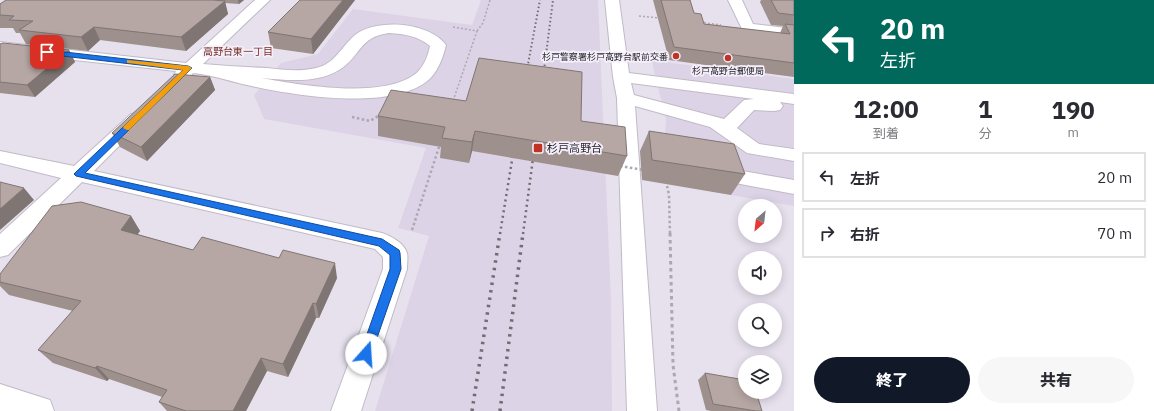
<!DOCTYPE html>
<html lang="ja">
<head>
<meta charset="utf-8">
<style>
  :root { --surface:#fff; --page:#f7f7f7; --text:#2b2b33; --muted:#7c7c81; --line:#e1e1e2; --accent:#111827 }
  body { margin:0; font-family:"IBM Plex Sans","Noto Sans JP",sans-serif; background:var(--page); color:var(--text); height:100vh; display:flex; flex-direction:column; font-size:15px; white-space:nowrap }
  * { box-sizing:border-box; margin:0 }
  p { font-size:13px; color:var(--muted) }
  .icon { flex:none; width:22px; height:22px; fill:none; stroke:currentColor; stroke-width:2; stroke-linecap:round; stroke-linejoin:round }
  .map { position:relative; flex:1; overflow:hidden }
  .details { display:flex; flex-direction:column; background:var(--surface); width:360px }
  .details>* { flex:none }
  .top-card { background:#00695c; color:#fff; overflow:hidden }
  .needle { width:26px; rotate:208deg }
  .controls { position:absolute; left:738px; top:199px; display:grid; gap:8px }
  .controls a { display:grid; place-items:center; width:44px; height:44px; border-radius:50%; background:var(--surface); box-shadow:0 2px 10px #0003; font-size:20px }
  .pin { position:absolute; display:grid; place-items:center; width:34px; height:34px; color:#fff; margin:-17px; border-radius:8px; box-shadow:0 2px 6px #0006 }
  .me { position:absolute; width:44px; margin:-22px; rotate:19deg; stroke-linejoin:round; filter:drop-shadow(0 0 3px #0008) }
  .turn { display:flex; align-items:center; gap:14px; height:84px; padding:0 20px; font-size:18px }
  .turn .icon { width:52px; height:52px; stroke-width:2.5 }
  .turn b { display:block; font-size:28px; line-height:34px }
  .eta { display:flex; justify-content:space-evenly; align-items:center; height:68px; text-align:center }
  .eta b { font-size:24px; font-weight:800; line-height:28px }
  .action { display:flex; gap:8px; margin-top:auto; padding:8px 20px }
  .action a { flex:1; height:46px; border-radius:24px; background:var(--accent); color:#fff; font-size:16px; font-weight:800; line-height:46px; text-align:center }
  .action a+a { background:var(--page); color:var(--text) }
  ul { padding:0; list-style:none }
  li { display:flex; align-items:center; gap:12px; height:50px; margin:0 8px 6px; padding:0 12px; border:2px solid var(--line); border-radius:0px }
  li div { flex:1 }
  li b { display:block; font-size:15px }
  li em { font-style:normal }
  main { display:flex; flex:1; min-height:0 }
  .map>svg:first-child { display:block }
  .built { fill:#ddd3e6 }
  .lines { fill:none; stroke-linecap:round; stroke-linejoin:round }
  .minor-casing { stroke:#c0bac6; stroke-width:2 }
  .path-far2 { stroke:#aca7b2; stroke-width:1.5; stroke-dasharray:2 2; stroke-linecap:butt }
  .path-far1 { stroke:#aca7b2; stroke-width:2.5; stroke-dasharray:2.5 2.5; stroke-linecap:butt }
  .path { stroke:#aca7b2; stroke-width:3; stroke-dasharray:3.5 3.5; stroke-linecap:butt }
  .minor { fill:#fff; fill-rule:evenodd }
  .rail-far2 { stroke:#706d75; stroke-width:2; stroke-dasharray:1.5 2.5; stroke-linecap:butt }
  .rail-far1 { stroke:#706d75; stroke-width:2.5; stroke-dasharray:2 3.5; stroke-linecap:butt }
  .rail { stroke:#706d75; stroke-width:3.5; stroke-dasharray:2.5 5; stroke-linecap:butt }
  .path-bridge { stroke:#aca7b2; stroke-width:2.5; stroke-dasharray:2.5 2.5; stroke-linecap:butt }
  .wall { fill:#9d908d }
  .shaded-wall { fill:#7f7573 }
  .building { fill:#b6a7a4; stroke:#7f7573 }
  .route { fill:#1a73e8; stroke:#114b97 }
  .slow { fill:#f59e0b }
  .poi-dot { fill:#c03323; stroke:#f5effb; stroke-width:1.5 }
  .labels { text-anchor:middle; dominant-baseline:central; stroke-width:3.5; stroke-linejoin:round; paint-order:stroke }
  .far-poi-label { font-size:9px; fill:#27252a; stroke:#f5effb; text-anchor:end }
  .far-neighbourhood-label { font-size:10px; fill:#773127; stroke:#f5effb }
  .poi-label { font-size:11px; fill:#27252a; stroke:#f5effb; text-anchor:start }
</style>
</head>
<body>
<main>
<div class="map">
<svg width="794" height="411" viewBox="0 0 794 411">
  <rect width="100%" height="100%" fill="#e7e1ee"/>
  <path class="built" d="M481 0H598L611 300 612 411H375L429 236 398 228 426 148 264 119 254 95 281 63 318 54 353 9 472 25Z
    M650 54 665 62 794 79V206L674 185 665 135 666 120Z"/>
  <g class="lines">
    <g class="minor-casing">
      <path id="minor" d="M255 0H270L203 64C224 66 246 67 267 68 283 70 300 72 316 68 335 64 341 47 355 35 377 18 429 22 446 45 443 58 437 74 426 82 388 110 299 96 256 87 235 83 214 75 193 73 188 79 184 80 176 78L174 75 176 71 0 52V42L186 63ZM389 33C405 34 418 36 430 46 428 56 423 69 414 75 380 99 300 85 261 78 286 80 316 84 339 70 361 57 358 37 389 33Z
        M605 0H619L629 73 794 94V104L780 102 783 106 780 110 774 111 754 110 737 128 759 144 794 149V161L747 153 710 127 635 106 657 411H627L617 98 613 77ZM631 83 754 99 744 100 724 119 634 95Z
        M728 0H742L753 24 794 29V37L743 31Z
        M137 113 143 114 146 118 143 122 94 171 382 233C391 236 404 243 407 253 408 257 407 264 407 269L361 411H331L383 269V257L375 249 82 182 8 255 0 257V234L61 178 0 163V151L74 166 131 114Z
        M737 170 794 180V194L730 182 727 177 730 172Z
        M0 384 50 400 54 411H0Z"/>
    </g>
    <path class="path-far2" d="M639 16 660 18
      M700 22 721 25
      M453 27 477 31 453 101
      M477 31 483 23 490 0"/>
    <path class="path-far1" d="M453 101V100
      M352 117 370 121 380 115
      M666 181 669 195 670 234
      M412 230 440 144"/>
    <path class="path" d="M670 233 673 365 679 411"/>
    <use href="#minor" class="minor"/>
    <path class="rail-far2" d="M526 75 540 0
      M543 78 553 0"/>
    <path class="rail-far1" d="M500 234 514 148
      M523 234 534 151"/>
    <path class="rail" d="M472 411 500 233
      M500 411 523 233"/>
    <path class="path-bridge" d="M620 166 644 170"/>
  </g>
  <path class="wall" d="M6 0H244L239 4 225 3 228 14 186 51 100 40 88 51 26 44 20 33H16L13 28H0V15Z
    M355 0 313 54 271 48 268 32Z
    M653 0H690L694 13 704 24 780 33 783 26 771 25 760 2 761 0H794V77L669 60Z
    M0 44 69 50 75 62 35 97 0 93Z
    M210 77 215 90 147 161 120 147 112 133Z
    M378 116 581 121 627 156 618 176 472 151 469 163 440 158 441 147 378 136Z
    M649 131 745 174 731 195 642 180 640 151Z
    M131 216 140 231 137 234 193 250 337 278 319 318H316L288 377 267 371 246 411H167L159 402 162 397 109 379 107 381 53 363 38 350 73 311 9 295 0 286V274Z
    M705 373 762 411H711L706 410 698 380Z"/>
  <path class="shaded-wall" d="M238 0H244L239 4Z
    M343 0H355L313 54 311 39Z
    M225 1 228 14 186 51 181 37Z
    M94 27 100 40 88 51 81 37Z
    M69 50 75 62 35 97 27 85Z
    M210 77 215 90 147 161 141 147Z
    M475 131 472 151 469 163 472 142Z
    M24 188 34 200 0 230V209Z
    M131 216 140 231 130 245 121 230Z
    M335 263 337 278 319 318 316 304Z
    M313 303 316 318 288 377 283 364Z
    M261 358 267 371 246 411H233Z
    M97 366 109 379 107 381 95 368Z"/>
  <path class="building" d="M6 0H213L225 1 181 37 94 27 81 37 19 30 33 21 9 20 14 16 0 15V4Z
    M300 0H343L311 39 268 32Z
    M661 0H690L694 13 701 14 704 24 790 34 785 24 794 25V63L674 47Z
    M771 0H794V15L778 13Z
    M3 43 69 50 27 85 0 82V44Z
    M479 58 582 72 581 121 625 127 627 156 475 131 472 142 442 138 445 127 378 116 391 90 466 101Z
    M175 74 210 77 141 147 112 133Z
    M649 131 734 144 745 174 652 160Z
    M0 182 24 188 0 209Z
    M81 202 131 216 121 230 193 250 202 237 279 258 283 250 335 263 316 304 313 303 283 364 261 358 233 411H186L159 402 167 390 97 366 95 368 38 350 81 301 0 282V274L52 206Z
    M705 373 745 380V392H756L762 411H756L713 404Z"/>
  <path class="route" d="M47 50 188 66 192 68 85 173 382 239 399 250 400 253 401 269 370 358 366 360 362 358 360 354 390 269V255L379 246 76 176 74 174 76 172 183 70 45 54 44 52Z"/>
  <path class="slow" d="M127 60 188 66 192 68 129 130H127L123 128 124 126 183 70 129 63H127Z"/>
  <g class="poi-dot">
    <circle cx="676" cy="56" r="4"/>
    <circle cx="728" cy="58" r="4"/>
    <rect x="533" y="143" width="10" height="10" rx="2"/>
  </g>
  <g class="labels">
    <g class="far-poi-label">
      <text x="668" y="56">杉戸警察署杉戸高野台駅前交番</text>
      <text x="728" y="70" text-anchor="middle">杉戸高野台郵便局</text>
    </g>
    <g class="far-neighbourhood-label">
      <text x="238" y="51">高野台東一丁目</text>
    </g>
    <g class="poi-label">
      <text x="547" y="148">杉戸高野台</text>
    </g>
  </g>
</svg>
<div class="controls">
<a><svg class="needle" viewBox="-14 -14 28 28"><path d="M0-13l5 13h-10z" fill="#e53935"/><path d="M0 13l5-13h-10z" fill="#7c7c81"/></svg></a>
<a><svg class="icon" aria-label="sound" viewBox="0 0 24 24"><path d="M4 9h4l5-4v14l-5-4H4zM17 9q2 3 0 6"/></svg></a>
<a><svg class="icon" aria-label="search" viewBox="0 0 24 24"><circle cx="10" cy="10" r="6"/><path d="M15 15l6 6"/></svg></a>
<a><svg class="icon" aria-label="layers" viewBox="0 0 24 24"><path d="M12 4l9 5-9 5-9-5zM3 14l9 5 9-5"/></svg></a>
</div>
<div class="pin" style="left:47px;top:52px;background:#d93025"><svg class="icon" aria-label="arrive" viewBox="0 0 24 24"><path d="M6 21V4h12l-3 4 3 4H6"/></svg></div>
<svg class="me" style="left:366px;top:354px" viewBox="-20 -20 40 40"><circle r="19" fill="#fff"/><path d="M0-13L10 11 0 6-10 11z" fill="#1a73e8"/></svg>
</div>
<section class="details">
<div class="top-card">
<div class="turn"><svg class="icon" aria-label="left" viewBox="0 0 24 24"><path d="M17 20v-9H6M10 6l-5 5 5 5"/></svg><div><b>20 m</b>左折</div></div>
</div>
<div class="eta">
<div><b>12:00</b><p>到着</p></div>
<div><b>1</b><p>分</p></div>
<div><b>190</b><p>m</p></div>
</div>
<ul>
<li><svg class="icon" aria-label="left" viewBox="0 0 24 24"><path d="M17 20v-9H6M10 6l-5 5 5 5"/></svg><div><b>左折</b></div><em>20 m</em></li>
<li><svg class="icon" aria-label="right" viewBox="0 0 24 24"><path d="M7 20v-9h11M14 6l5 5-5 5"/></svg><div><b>右折</b></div><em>70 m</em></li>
</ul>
<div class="action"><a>終了</a><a>共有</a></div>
</section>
</main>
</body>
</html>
